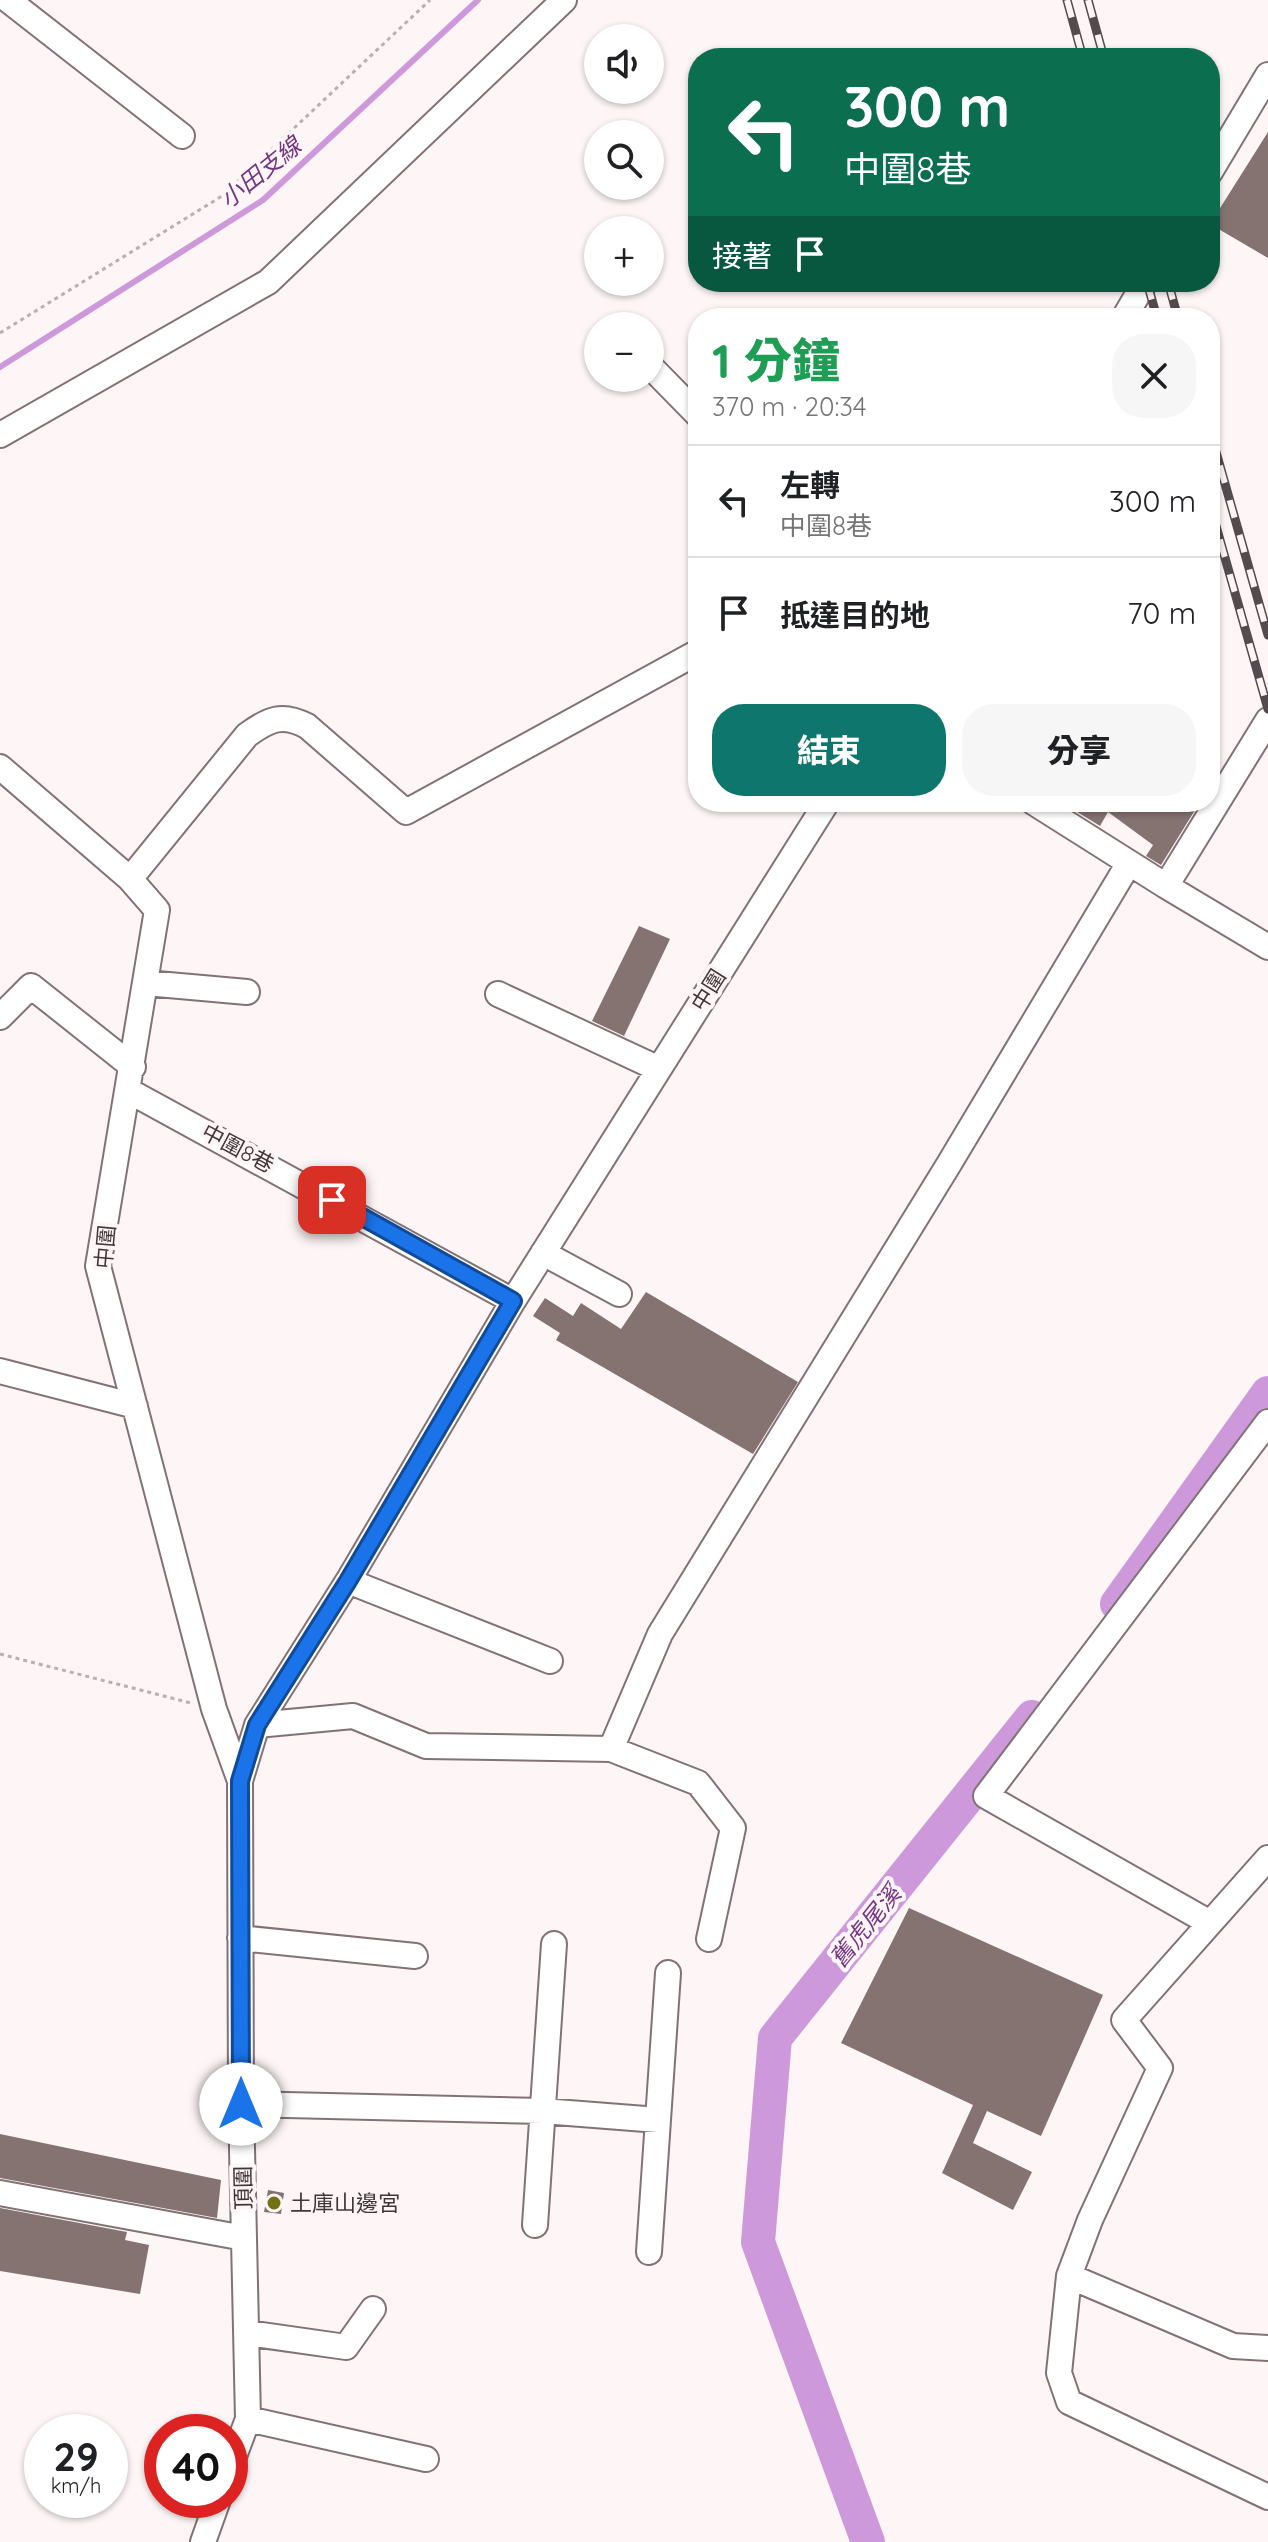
<!DOCTYPE html>
<html lang="zh-TW">
<head>
<meta charset="utf-8">
<style>
  :root { --surface:#fff; --page:#f6f6f6; --text:#202124; --muted:#757577; --line:#e0e0e0; --accent:#0f766e }
  body { margin:0; font-family:Quicksand,"Noto Sans TC",sans-serif; background:var(--page); color:var(--text); height:100vh; display:flex; flex-direction:column; font-size:30px; white-space:nowrap }
  * { box-sizing:border-box; margin:0 }
  p { font-size:26px; color:var(--muted) }
  .icon { flex:none; width:44px; height:44px; fill:none; stroke:currentColor; stroke-width:2; stroke-linecap:round; stroke-linejoin:round }
  .map { position:relative; flex:1; overflow:hidden }
  .side { position:absolute; left:688px; top:308px; width:532px; height:504px; display:flex; flex-direction:column; background:var(--surface); border-radius:32px; box-shadow:0 2px 6px #0004 }
  .side>* { flex:none }
  .hud { position:absolute; left:688px; top:48px; width:532px; height:244px; border-radius:32px; box-shadow:0 2px 6px #0004; background:#0b6e4f; color:#fff; overflow:hidden }
  .buttons { position:absolute; left:584px; top:24px; display:grid; gap:16px }
  .buttons a { display:grid; place-items:center; width:80px; height:80px; border-radius:50%; background:var(--surface); box-shadow:0 2px 6px #0004; font-size:40px }
  .speed { position:absolute; left:24px; top:2414px; display:flex; gap:16px; font-size:40px; font-weight:700; text-align:center }
  .speed>* { display:grid; place-content:center; width:104px; height:104px; border-radius:50%; background:var(--surface); box-shadow:0 2px 6px #0004; line-height:1 }
  .speed small { font-size:20px; font-weight:400 }
  .speed .limit { border:12px solid #d22; background:#fff; color:#111 }
  .pin { position:absolute; display:grid; place-items:center; width:68px; height:68px; color:#fff; margin:-34px; border-radius:16px; box-shadow:0 4px 12px #0006 }
  .me { position:absolute; width:88px; margin:-44px; rotate:0deg; stroke-linejoin:round; filter:drop-shadow(0 0 6px #0008) }
  .turn { display:flex; align-items:center; gap:28px; height:168px; padding:0 24px; font-size:36px }
  .turn .icon { width:104px; height:104px; stroke-width:2.5 }
  .turn b { display:block; font-size:56px; line-height:68px }
  .then { display:flex; align-items:center; height:76px; padding:0 24px; background:#0003; gap:16px; font-size:30px }
  .round { display:grid; place-items:center; flex:none; width:84px; height:84px; border-radius:32px; background:var(--page) }
  .head { display:flex; align-items:center; justify-content:space-between; height:136px; padding:0 24px }
  h1 { font-size:48px; font-weight:800; line-height:60px; color:#1e9e55 }
  .button { display:flex; gap:16px; margin-top:auto; padding:16px 24px }
  .button a { flex:1; height:92px; border-radius:32px; background:var(--accent); color:#fff; font-size:32px; font-weight:800; line-height:92px; text-align:center }
  .button a+a { background:var(--page); color:var(--text) }
  ul { padding:0; list-style:none }
  li { display:flex; align-items:center; gap:24px; height:112px; padding:0 24px; border-top:2px solid var(--line) }
  li div { flex:1 }
  li b { display:block; font-size:30px }
  li em { font-style:normal }
  .map>svg:first-child { display:block }
  .lines { fill:none; stroke-linecap:round; stroke-linejoin:round }
  .stream { stroke:#ce99da; stroke-width:6 }
  .river { stroke:#ce99da; stroke-width:34 }
  .building { fill:#847371 }
  .minor-casing { stroke:#837275; stroke-width:28 }
  .path { stroke:#b8b0b1; stroke-width:3; stroke-dasharray:4 4; stroke-linecap:butt }
  .minor { stroke:#fff; stroke-width:24 }
  .rail-casing { stroke:#534b4d; stroke-width:9 }
  .rail { stroke:#fdf5f6; stroke-width:6; stroke-dasharray:18; stroke-linecap:butt }
  .route-casing { stroke:#114b97; stroke-width:20 }
  .route { stroke:#1a73e8; stroke-width:14 }
  .poi-dot { fill:#737113; stroke:#fdf5f6; stroke-width:3 }
  .labels { text-anchor:middle; dominant-baseline:central; stroke-width:8; stroke-linejoin:round; paint-order:stroke }
  .street-label { font-size:22px; fill:#3f3739; stroke:#fdf5f6 }
  .poi-label { font-size:22px; fill:#3f3739; stroke:#fdf5f6; text-anchor:start }
  .water-label { font-size:24px; font-style:italic; fill:#753582; stroke:#fdf5f6 }
</style>
</head>
<body>
<div class="map">
<svg width="1268" height="2542" viewBox="0 0 1268 2542">
  <rect width="100%" height="100%" fill="#fdf5f6"/>
  <g class="lines">
    <path class="stream" d="M0 367 263 200 478 0"/>
    <path class="river" d="M1117 1604 1268 1393
      M868 2542 758 2242 775 2038 1032 1717"/>
  </g>
  <path class="building" d="M1268 132V258L1210 224Z
    M1061 802H1200L1161 865 1146 856 1153 845 1108 812 1100 826Z
    M639 926 670 939 624 1036 592 1021Z
    M646 1292 798 1382 753 1454 556 1340 560 1333 533 1316 545 1298 573 1316 581 1303 621 1329Z
    M909 1908 1103 1995 1041 2136 987 2111 973 2143 1032 2172 1013 2210 942 2173 973 2105 841 2043Z
    M0 2134 221 2180 217 2218 0 2178Z
    M268 2190 284 2193 281 2214 264 2212Z
    M0 2208 127 2232 125 2240 149 2245 140 2294 0 2271Z"/>
  <g class="lines">
    <g class="minor-casing">
      <path id="minor" d="M8 0 182 136
        M1210 172 1268 75
        M1124 318 1145 282
        M650 366 698 415
        M0 435 268 282 564 0
        M1268 720 1166 886 1268 947
        M0 767 130 879 157 910 98 1266 214 1709 240 1781
        M1033 802 1166 886
        M130 879 247 735C269 719 282 713 307 726L406 812 698 652
        M146 983 247 992
        M498 994 659 1069
        M0 1017 31 986 133 1067
        M129 1091 513 1301
        M543 1253 619 1294
        M0 1371 135 1406
        M348 1581 550 1661
        M257 1725 353 1716 426 1746 611 1749 698 1783 733 1828 709 1939
        M611 1749 660 1634 949 1164 1129 863
        M1268 1858 1124 2020 1160 2068 1090 2220 1069 2276 1059 2373 1069 2402 1268 2497
        M1210 1923 986 1796 1268 1422
        M240 1938 415 1956
        M241 2104 543 2111 658 2120
        M0 2193 244 2238
        M535 2225 554 1944
        M649 2252 668 1973
        M1069 2276 1233 2346 1268 2348
        M247 2333 346 2347 373 2309
        M248 2419 426 2459
        M230 2467 248 2419 241 2104 240 1781 257 1725 348 1581 513 1301 827 802
        M203 2542 218 2500"/>
    </g>
    <path class="path" d="M0 333 222 196 430 0
      M0 1654 191 1703"/>
    <use href="#minor" class="minor"/>
    <g class="rail-casing">
      <path id="rail" d="M1067 0 1083 58
        M1088 0 1104 58
        M1147 282 1157 318
        M1168 282 1178 318
        M1210 431 1268 635
        M1210 505 1268 709"/>
    </g>
    <use href="#rail" class="rail"/>
  </g>
  <g class="lines">
    <g class="route-casing">
      <path id="route" d="M241 2104 240 1781 257 1725 348 1581 513 1301 332 1200"/>
    </g>
    <use href="#route" class="route"/>
  </g>
  <circle class="poi-dot" cx="274" cy="2203" r="8"/>
  <g class="labels">
    <g class="street-label">
      <text transform="translate(708 990) rotate(-58)">中圍</text>
      <text transform="translate(238 1148) rotate(28)">中圍8巷</text>
      <text transform="translate(105 1247) rotate(-85)">中圍</text>
      <text transform="translate(243 2188) rotate(-91)">頂圍</text>
    </g>
    <g class="poi-label">
      <text x="290" y="2203">土庫山邊宮</text>
    </g>
    <g class="water-label">
      <text transform="translate(260 172) rotate(-39)">小田支線</text>
      <text transform="translate(865 1926) rotate(-51)">舊虎尾溪</text>
    </g>
  </g>
</svg>
<div class="buttons">
<a><svg class="icon" aria-label="sound" viewBox="0 0 24 24"><path d="M4 9h4l5-4v14l-5-4H4zM17 9q2 3 0 6"/></svg></a>
<a><svg class="icon" aria-label="search" viewBox="0 0 24 24"><circle cx="10" cy="10" r="6"/><path d="M15 15l6 6"/></svg></a>
<a>+</a>
<a>−</a>
</div>
<div class="speed"><div>29<small>km/h</small></div><div class="limit">40</div></div>
<div class="pin" style="left:332px;top:1200px;background:#d93025"><svg class="icon" aria-label="arrive" viewBox="0 0 24 24"><path d="M6 21V4h12l-3 4 3 4H6"/></svg></div>
<svg class="me" style="left:241px;top:2104px" viewBox="-20 -20 40 40"><circle r="19" fill="#fff"/><path d="M0-13L10 11 0 6-10 11z" fill="#1a73e8"/></svg>
<div class="hud">
<div class="turn"><svg class="icon" aria-label="left" viewBox="0 0 24 24"><path d="M17 20v-9H6M10 6l-5 5 5 5"/></svg><div><b>300 m</b>中圍8巷</div></div>
<div class="then">接著<svg class="icon" aria-label="arrive" viewBox="0 0 24 24"><path d="M6 21V4h12l-3 4 3 4H6"/></svg></div>
</div>
<section class="side">
<div class="head"><div><h1>1 分鐘</h1><p>370 m · 20:34</p></div><a class="round"><svg class="icon" aria-label="close" viewBox="0 0 24 24"><path d="M6 6l12 12M18 6L6 18"/></svg></a></div>
<ul>
<li><svg class="icon" aria-label="left" viewBox="0 0 24 24"><path d="M17 20v-9H6M10 6l-5 5 5 5"/></svg><div><b>左轉</b><p>中圍8巷</p></div><em>300 m</em></li>
<li><svg class="icon" aria-label="arrive" viewBox="0 0 24 24"><path d="M6 21V4h12l-3 4 3 4H6"/></svg><div><b>抵達目的地</b></div><em>70 m</em></li>
</ul>
<div class="button"><a>結束</a><a>分享</a></div>
</section>
</div>
</body>
</html>
